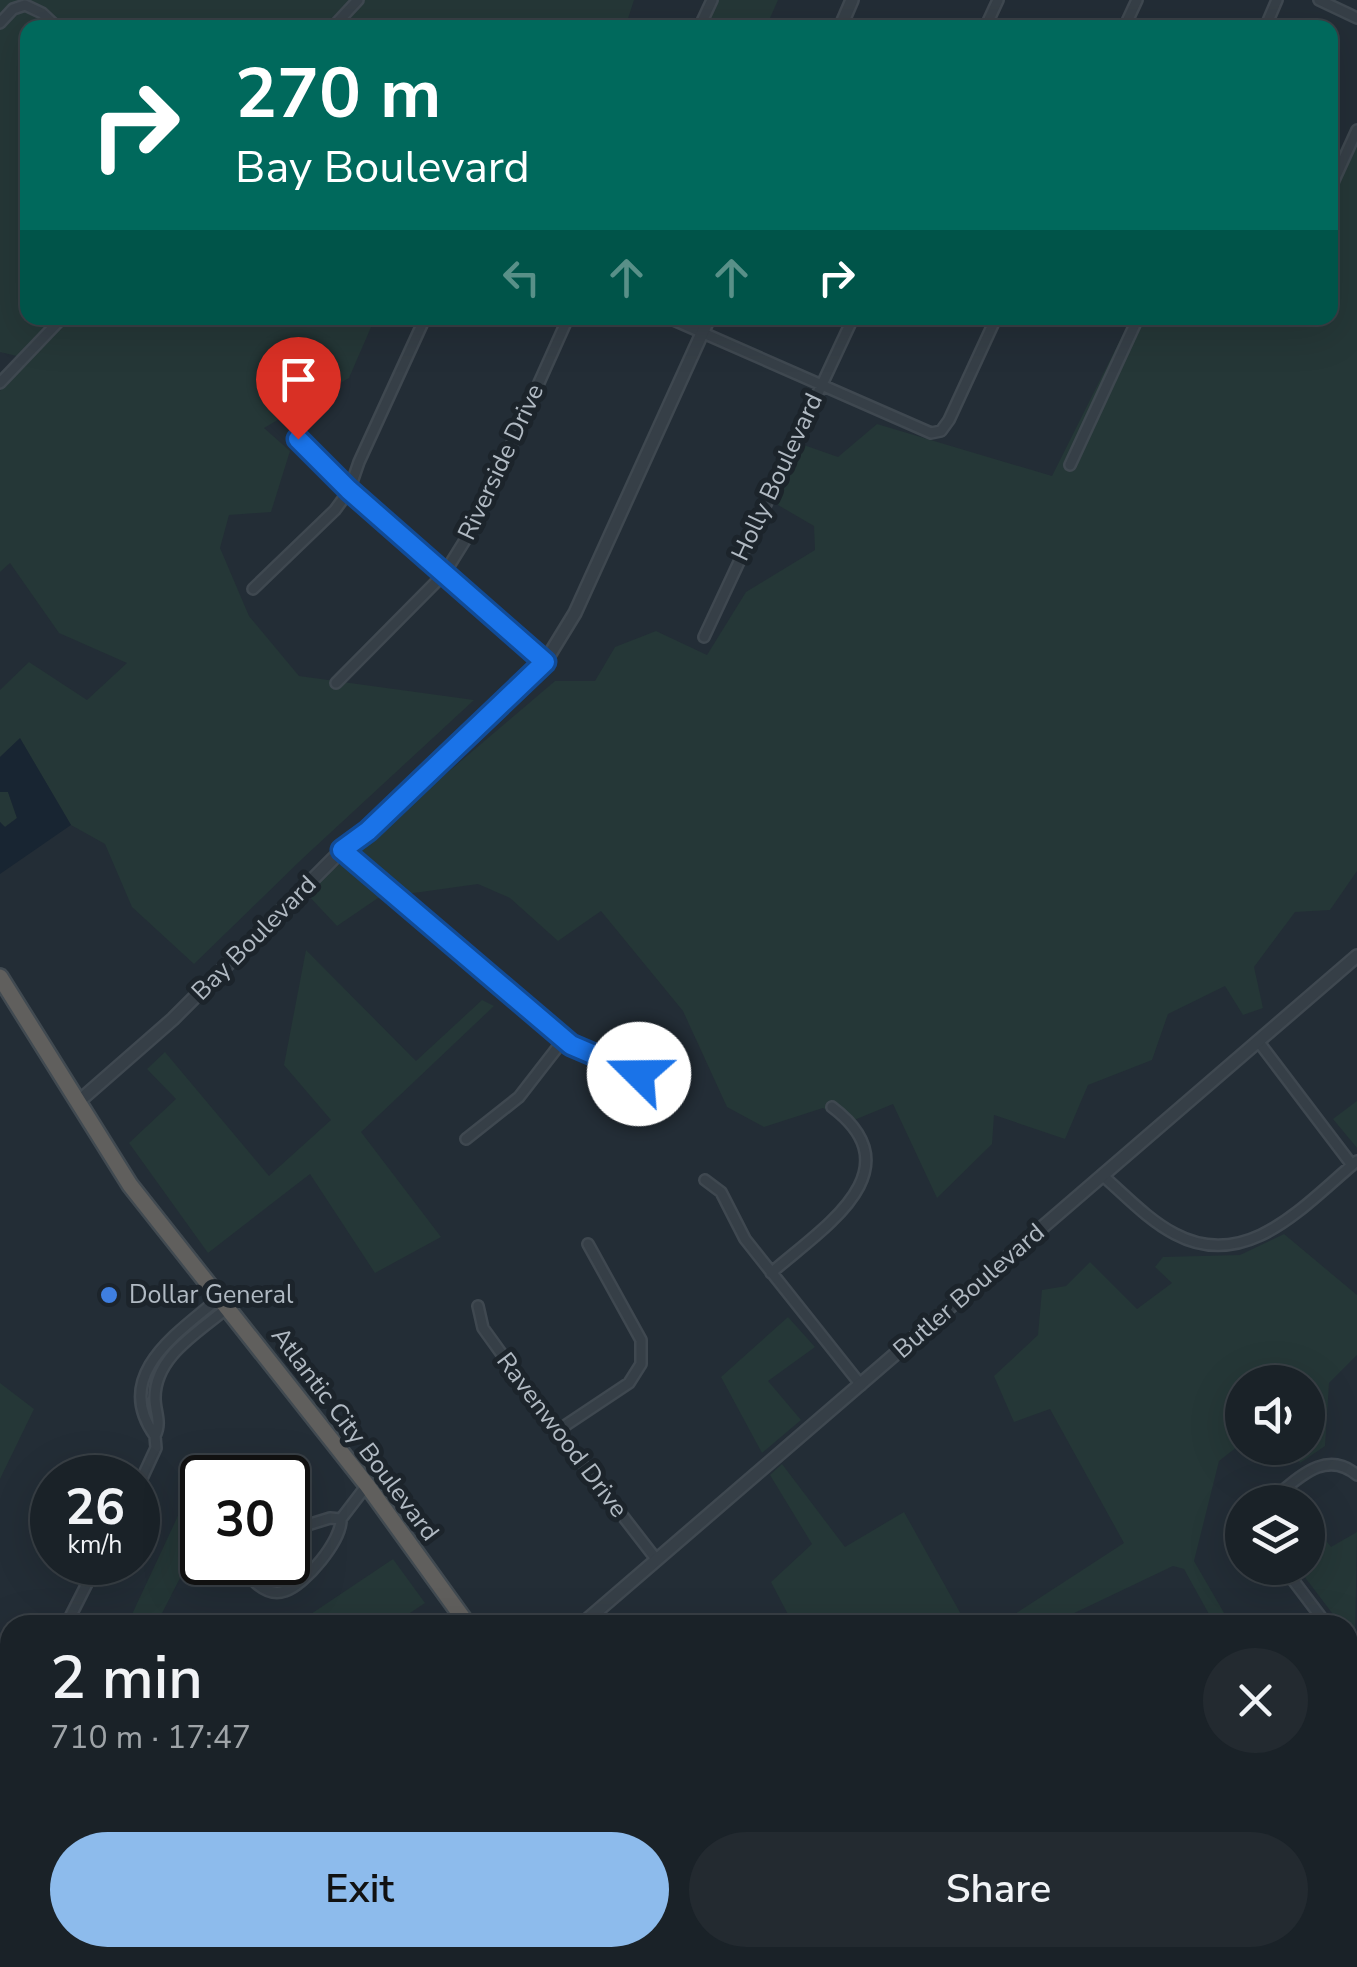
<!DOCTYPE html>
<html lang="en">
<head>
<meta charset="utf-8">
<style>
  :root { --surface:#1a2228; --page:#232a30; --text:#f1f3f6; --muted:#9fa4a8; --line:#383f45; --accent:#8dbbec }
  body { margin:0; font-family:"Nunito Sans",sans-serif; background:var(--page); color:var(--text); height:100vh; display:flex; flex-direction:column; font-size:38px; white-space:nowrap }
  * { box-sizing:border-box; margin:0 }
  p { font-size:32px; color:var(--muted) }
  .icon { flex:none; width:55px; height:55px; fill:none; stroke:currentColor; stroke-width:2; stroke-linecap:round; stroke-linejoin:round }
  .map { position:relative; flex:1; overflow:hidden }
  .drawer { position:absolute; left:0px; top:1615px; width:1358px; height:352px; display:flex; flex-direction:column; background:var(--surface); border-radius:30px 30px 0 0; box-shadow:0 10px 40px #0002,0 0 0 2px var(--line) }
  .drawer>* { flex:none }
  .top-card { position:absolute; left:20px; top:20px; width:1318px; height:305px; border-radius:20px; box-shadow:0 10px 40px #0002,0 0 0 2px var(--line); background:#00695c; color:#fff; overflow:hidden }
  .controls { position:absolute; left:1225px; top:1365px; display:grid; gap:20px }
  .controls a { display:grid; place-items:center; width:100px; height:100px; border-radius:50%; background:var(--surface); box-shadow:0 10px 40px #0002,0 0 0 2px var(--line); font-size:50px }
  .speed { position:absolute; left:30px; top:1455px; display:flex; gap:20px; font-size:50px; font-weight:700; text-align:center }
  .speed>* { display:grid; place-content:center; width:130px; height:130px; border-radius:50%; background:var(--surface); box-shadow:0 10px 40px #0002,0 0 0 2px var(--line); line-height:1 }
  .speed small { font-size:25px; font-weight:400 }
  .speed .limit { border:5px solid #111; border-radius:15px; background:#fff; color:#111 }
  .pin { position:absolute; display:grid; place-items:center; width:85px; height:85px; color:#fff; margin:-102px -42px; border-radius:50% 50% 50% 0; rotate:-45deg; box-shadow:0 0 10px #0007 }
  .pin .icon { rotate:45deg }
  .me { position:absolute; width:110px; margin:-55px; rotate:292deg; stroke-linejoin:round; filter:drop-shadow(0 0 8px #0008) }
  .turn { display:flex; align-items:center; gap:35px; height:210px; padding:0 50px; font-size:45px }
  .turn .icon { width:130px; height:130px; stroke-width:2.5 }
  .turn b { display:block; font-size:70px; line-height:85px }
  .lanes { display:flex; align-items:center; height:95px; padding:0 50px; background:#0003; justify-content:center; gap:50px; direction:ltr }
  .lanes .off { opacity:.35 }
  .round { display:grid; place-items:center; flex:none; width:105px; height:105px; border-radius:52px; background:var(--page) }
  .overview { display:flex; align-items:center; justify-content:space-between; height:170px; padding:0 50px }
  h1 { font-size:60px; font-weight:600; line-height:75px }
  .action { display:flex; gap:20px; margin-top:auto; padding:20px 50px }
  .action a { flex:1; height:115px; border-radius:60px; background:var(--accent); color:#111; font-size:40px; font-weight:600; line-height:115px; text-align:center }
  .action a+a { background:var(--page); color:var(--text) }
  .map>svg:first-child { display:block }
  .green { fill:#253737 }
  .water { fill:#182532 }
  .lines { fill:none; stroke-linecap:round; stroke-linejoin:round }
  .minor-casing { stroke:#3f4850; stroke-width:14 }
  .tertiary-casing { stroke:#3f4850; stroke-width:16 }
  .secondary-casing { stroke:#3f4850; stroke-width:19 }
  .trunk-casing { stroke:#414a51; stroke-width:20 }
  .minor { stroke:#363f47; stroke-width:9 }
  .tertiary { stroke:#363f47; stroke-width:11 }
  .secondary { stroke:#454e59; stroke-width:14 }
  .trunk { stroke:#605f5d; stroke-width:15 }
  .route-casing { stroke:#114b97; stroke-width:25 }
  .route { stroke:#1a73e8; stroke-width:18 }
  .shop-dot { fill:#3f7fe0; stroke:#1c242b; stroke-width:4 }
  .labels { text-anchor:middle; dominant-baseline:central; stroke-width:10; stroke-linejoin:round; paint-order:stroke }
  .street-label { font-size:25px; fill:#b1bac3; stroke:#1c242b }
  .poi-label { font-size:25px; fill:#b1bac3; stroke:#1c242b; text-anchor:start }
</style>
</head>
<body>
<div class="map">
<svg width="1357" height="1967" viewBox="0 0 1357 1967">
  <rect width="100%" height="100%" fill="#232d36"/>
  <path class="green" d="M0 0H634L625 28H28V318H375L349 378 264 428 290 451 271 512 229 515 220 548 249 616 299 676 474 700 302 859 194 964 132 907 105 844 71 825 20 739 0 757V690L29 662 87 700 127 663 59 633 10 563 0 572V391L25 358 0 352Z
    M709 0H778L766 27 701 28Z
    M1357 142V871L1330 910 1295 912 1254 967 1263 1008 1243 1015 1225 986 1168 1014 1152 1060 1088 1085 1065 1139 994 1115 992 1144 937 1198 893 1104 847 1123 823 1108 764 1127 727 1107 683 1011 601 911 558 941 510 898 478 884 378 898 337 926 306 893 555 681H595L615 647 656 631 707 655 746 592 815 550 814 526 778 505 801 444 838 457 877 424 1052 476 1131 318H1330V205Z
    M0 792H8L17 818 5 827 0 822Z
    M306 950 416 1061 482 1000 494 1006 361 1132 441 1237 375 1273 310 1174 208 1253 129 1143 176 1099 147 1069 165 1052 269 1176 331 1120 284 1065Z
    M1357 1101V1148L1333 1119Z
    M1284 1234 1357 1295V1355L1329 1383 1325 1446 1300 1463 1289 1448H1308V1382H1242V1443L1219 1461 1194 1561 1231 1625H1215L1184 1569 1173 1566 1066 1617 1062 1625H998L1124 1543 1050 1409 1014 1422 994 1376 1038 1335 1042 1290 1066 1286 1090 1262 1137 1309 1172 1283 1155 1267 1163 1257 1240 1255Z
    M788 1317 815 1347 768 1381 801 1420 762 1453 721 1377Z
    M0 1383 34 1409 0 1479Z
    M205 1458 233 1475 232 1477 202 1478V1535L156 1625H127Z
    M782 1464 845 1547 904 1512 967 1625H790L792 1622 771 1582 812 1544 770 1475Z
    M1308 1517 1331 1547 1357 1532 1355 1642 1348 1633V1625H1341L1298 1568H1308Z
    M393 1559 425 1603 392 1625H302L308 1616Z
    M0 1763 10 1769V1891L0 1904Z
    M1357 1856V1967H1305L1312 1958H1348V1864Z
    M426 1958H561L564 1965 420 1967Z
    M1018 1958H1150L1151 1959 1137 1967H1006Z"/>
  <path class="water" d="M20 738 71 825 0 874V822L5 827 17 818 8 792H0V757Z"/>
  <g class="lines">
    <g class="minor-casing">
      <path id="minor" d="M1319 0 1357 18
        M0 23 13 9 25 5 42 13 58 28
        M332 28 358 0
        M699 28 712 0
        M985 28 998 0
        M1124 28 1137 0
        M1265 28 1277 0
        M1330 189 1357 130
        M669 318 931 433 941 431 949 420 996 318
        M0 383 62 318
        M298 439 349 491 545 662
        M1070 465 1138 318
        M253 589 335 510 349 491 359 462 425 318
        M704 637 853 318
        M336 683 444 574 477 521 568 318
        M342 850 571 1045 639 1074
        M1258 1041 1352 1165
        M466 1139 519 1097 564 1039
        M1102 1175C1125 1195 1148 1220 1175 1234 1248 1273 1306 1203 1357 1161
        M705 1180 721 1192 745 1239 861 1385
        M771 1273C821 1229 917 1171 832 1107
        M219 1298C178 1333 111 1375 155 1436 162 1422 155 1412 155 1398 155 1356 199 1332 227 1308
        M478 1306 483 1328 557 1431 656 1559
        M557 1431 629 1383 641 1364V1340L588 1244
        M138 1487 156 1448 155 1436
        M1269 1502C1295 1482 1324 1447 1357 1475
        M341 1519 367 1485
        M247 1562C247 1572 249 1576 256 1583 264 1590 274 1595 285 1591 305 1585 342 1540 341 1519L330 1518 288 1531
        M1284 1568 1327 1625
        M66 1625 98 1562
        M1348 1652 1357 1665
        M1348 1731 1357 1723
        M286 1958 305 1967
        M1160 1958 1166 1967
        M42 1967 47 1958
        M188 1967 193 1958"/>
    </g>
    <g class="tertiary-casing">
      <path id="tertiary" d="M840 28 852 0
        M77 1103 173 1019 342 850 367 831 545 662 575 613 709 318
        M581 1625 1357 956"/>
    </g>
    <g class="secondary-casing">
      <path id="secondary" d="M342 1967 347 1958"/>
    </g>
    <g class="trunk-casing">
      <path id="trunk" d="M0 977 130 1185 367 1485 468 1625
        M732 1958 740 1967"/>
    </g>
    <use href="#minor" class="minor"/>
    <use href="#tertiary" class="tertiary"/>
    <use href="#secondary" class="secondary"/>
    <use href="#trunk" class="trunk"/>
  </g>
  <g class="lines">
    <g class="route-casing">
      <path id="route" d="M298 439 349 490 545 662 368 831 342 850 571 1045 639 1074"/>
    </g>
    <use href="#route" class="route"/>
  </g>
  <circle class="shop-dot" cx="109" cy="1295" r="10"/>
  <g class="labels">
    <g class="street-label">
      <text transform="translate(501 462) rotate(-65)">Riverside Drive</text>
      <text transform="translate(777 477) rotate(-65)">Holly Boulevard</text>
      <text transform="translate(254 938) rotate(-45)">Bay Boulevard</text>
      <text transform="translate(969 1291) rotate(-41)">Butler Boulevard</text>
      <text transform="translate(355 1434) rotate(53)">Atlantic City Boulevard</text>
      <text transform="translate(562 1435) rotate(53)">Ravenwood Drive</text>
    </g>
    <g class="poi-label">
      <text x="129" y="1295">Dollar General</text>
    </g>
  </g>
</svg>
<div class="controls">
<a><svg class="icon" aria-label="sound" viewBox="0 0 24 24"><path d="M4 9h4l5-4v14l-5-4H4zM17 9q2 3 0 6"/></svg></a>
<a><svg class="icon" aria-label="layers" viewBox="0 0 24 24"><path d="M12 4l9 5-9 5-9-5zM3 14l9 5 9-5"/></svg></a>
</div>
<div class="speed"><div>26<small>km/h</small></div><div class="limit">30</div></div>
<div class="pin" style="left:298px;top:439px;background:#d93025"><svg class="icon" aria-label="arrive" viewBox="0 0 24 24"><path d="M6 21V4h12l-3 4 3 4H6"/></svg></div>
<svg class="me" style="left:639px;top:1074px" viewBox="-20 -20 40 40"><circle r="19" fill="#fff"/><path d="M0-13L10 11 0 6-10 11z" fill="#1a73e8"/></svg>
<div class="top-card">
<div class="turn"><svg class="icon" aria-label="right" viewBox="0 0 24 24"><path d="M7 20v-9h11M14 6l5 5-5 5"/></svg><div><b>270 m</b>Bay Boulevard</div></div>
<div class="lanes"><svg class="icon off" aria-label="left" viewBox="0 0 24 24"><path d="M17 20v-9H6M10 6l-5 5 5 5"/></svg><svg class="icon off" aria-label="ahead" viewBox="0 0 24 24"><path d="M12 20V5M6 11l6-6 6 6"/></svg><svg class="icon off" aria-label="ahead" viewBox="0 0 24 24"><path d="M12 20V5M6 11l6-6 6 6"/></svg><svg class="icon" aria-label="right" viewBox="0 0 24 24"><path d="M7 20v-9h11M14 6l5 5-5 5"/></svg></div>
</div>
<section class="drawer">
<div class="overview"><div><h1>2 min</h1><p>710 m · 17:47</p></div><a class="round"><svg class="icon" aria-label="close" viewBox="0 0 24 24"><path d="M6 6l12 12M18 6L6 18"/></svg></a></div>
<div class="action"><a>Exit</a><a>Share</a></div>
</section>
</div>
</body>
</html>
